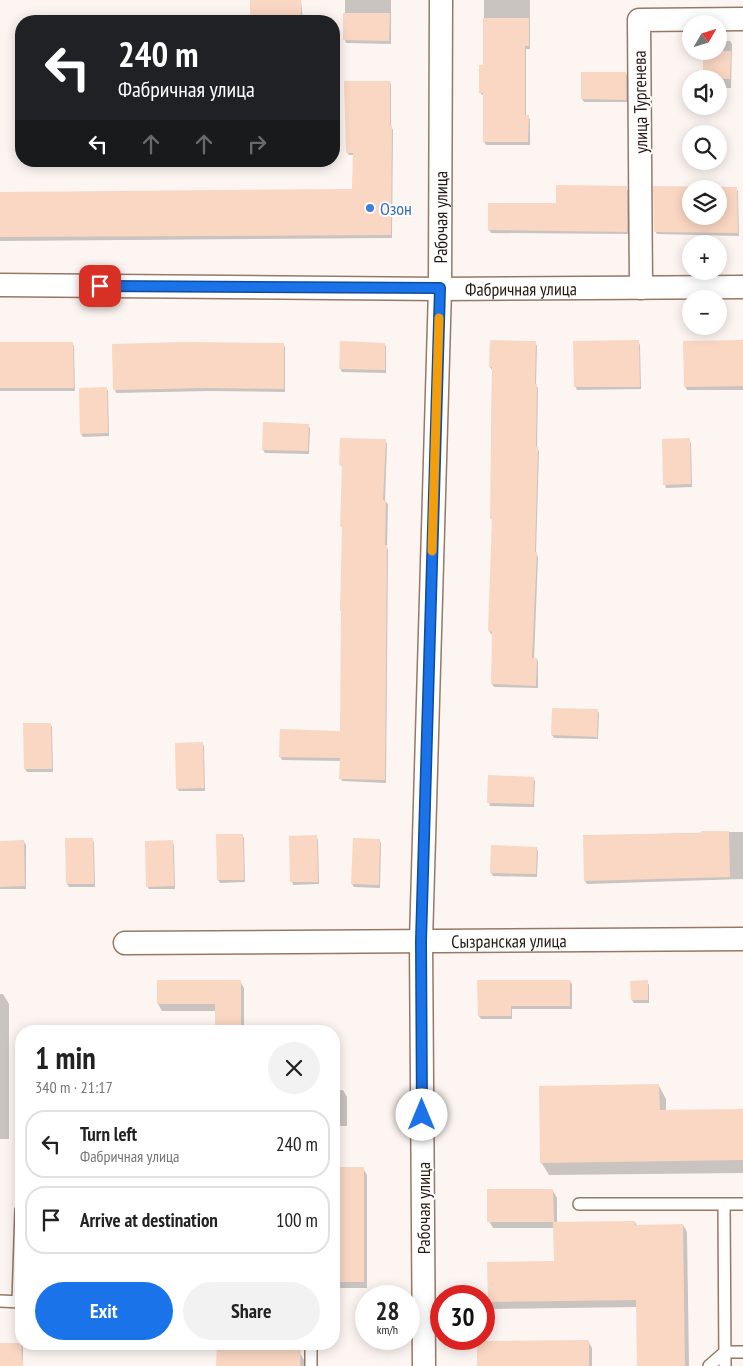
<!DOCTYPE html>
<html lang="en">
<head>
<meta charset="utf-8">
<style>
  :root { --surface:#fff; --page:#f2f2f2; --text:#222; --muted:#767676; --line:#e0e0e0; --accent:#1a73e8 }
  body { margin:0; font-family:"PT Sans Narrow",sans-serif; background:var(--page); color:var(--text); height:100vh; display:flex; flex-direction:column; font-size:19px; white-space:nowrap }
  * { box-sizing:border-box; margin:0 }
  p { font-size:16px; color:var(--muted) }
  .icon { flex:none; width:28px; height:28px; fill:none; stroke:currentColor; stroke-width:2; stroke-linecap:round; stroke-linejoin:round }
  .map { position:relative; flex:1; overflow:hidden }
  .sheet { position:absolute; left:15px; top:1025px; width:325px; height:325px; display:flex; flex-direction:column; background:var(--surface); border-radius:20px; box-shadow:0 2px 12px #0003 }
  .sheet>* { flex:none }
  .hud { position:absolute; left:15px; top:15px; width:325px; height:152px; border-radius:20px; box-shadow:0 2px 12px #0003; background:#202124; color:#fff; overflow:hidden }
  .needle { width:32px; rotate:51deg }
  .controls { position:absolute; left:682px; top:15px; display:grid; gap:10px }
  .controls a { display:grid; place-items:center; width:45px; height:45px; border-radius:50%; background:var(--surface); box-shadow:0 2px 12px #0003; font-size:25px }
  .speed { position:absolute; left:355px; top:1285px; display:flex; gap:10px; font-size:25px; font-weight:700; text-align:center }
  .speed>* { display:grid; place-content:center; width:65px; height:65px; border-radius:50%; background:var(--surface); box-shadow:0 2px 12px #0003; line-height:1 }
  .speed small { font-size:12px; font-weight:400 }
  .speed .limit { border:8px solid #d22; background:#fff; color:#111 }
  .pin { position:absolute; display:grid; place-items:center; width:42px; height:42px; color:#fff; margin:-21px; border-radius:10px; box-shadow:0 2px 8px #0006 }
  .me { position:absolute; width:55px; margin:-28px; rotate:0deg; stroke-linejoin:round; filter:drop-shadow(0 0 4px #0008) }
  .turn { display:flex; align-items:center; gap:18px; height:105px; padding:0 20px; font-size:22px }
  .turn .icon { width:65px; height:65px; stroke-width:2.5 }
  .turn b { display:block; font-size:35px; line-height:42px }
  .lanes { display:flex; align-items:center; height:48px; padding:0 20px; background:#0003; justify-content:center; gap:25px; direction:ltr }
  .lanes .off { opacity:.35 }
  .round { display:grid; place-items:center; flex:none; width:52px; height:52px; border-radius:26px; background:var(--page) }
  .overview { display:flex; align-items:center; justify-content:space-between; height:85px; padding:0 20px }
  h1 { font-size:30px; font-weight:700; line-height:38px }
  .cta { display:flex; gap:10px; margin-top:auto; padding:10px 20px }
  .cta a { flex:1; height:58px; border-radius:30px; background:var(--accent); color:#fff; font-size:20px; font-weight:700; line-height:58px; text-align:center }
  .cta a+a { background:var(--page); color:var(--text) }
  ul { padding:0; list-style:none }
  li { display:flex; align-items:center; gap:15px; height:68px; margin:0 10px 8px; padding:0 10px; border:2px solid var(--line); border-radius:20px }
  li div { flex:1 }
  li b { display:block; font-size:19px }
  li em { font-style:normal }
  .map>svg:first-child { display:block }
  .shadow { fill:#0003; fill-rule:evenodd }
  .building { fill:#f9d7c3; fill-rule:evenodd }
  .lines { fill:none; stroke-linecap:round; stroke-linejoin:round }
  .service-casing { stroke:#977866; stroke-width:14 }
  .minor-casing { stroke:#977866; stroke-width:25 }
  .service { stroke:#fff; stroke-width:11 }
  .minor { stroke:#fff; stroke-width:22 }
  .route-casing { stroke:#114b97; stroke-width:12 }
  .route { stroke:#1a73e8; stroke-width:9 }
  .slow { stroke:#f59e0b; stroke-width:9 }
  .shop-dot { fill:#3f7fe0; stroke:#fff; stroke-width:2 }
  .labels { text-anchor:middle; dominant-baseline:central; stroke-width:4; stroke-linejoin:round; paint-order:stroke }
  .street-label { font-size:18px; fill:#241811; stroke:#fff }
  .shop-label { font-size:18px; fill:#366cbe; stroke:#fff; text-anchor:start }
</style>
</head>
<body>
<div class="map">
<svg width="743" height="1366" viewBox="0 0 743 1366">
  <rect width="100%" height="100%" fill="#fcf5f1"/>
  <path class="shadow" d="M251 0H301L303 21H251Z
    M345 0H391V44L346 43 345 40Z
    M484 0H530V49H526V116L530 119V145H486L484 142V96L480 93 484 67Z
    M719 41H730L732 44 731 88H719Z
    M626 73 627 76 628 102H584L582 99Z
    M390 82 391 85V126L393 130 392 238 0 241V193L354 191V155H349L347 152Z
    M626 188 628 191 629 234 491 233 489 230 557 205Z
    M655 188H736L738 191 739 236 657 234 655 231ZM691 189H719V216H691Z
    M535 342 537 346 536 385 538 388 537 449 539 451 536 553 538 557 534 659H537L538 662V688L494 687 492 684 493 634H491L489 631 493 522 491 518 492 370 490 367Z
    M638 342 640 345 641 389 577 390 575 386Z
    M743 342V390H687L685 386Z
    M72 343 74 346 75 391H0V344Z
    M283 344 285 347V392L209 391 116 393 115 390Z
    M385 344 386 347V373L342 372 340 368Z
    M106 388 108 391 109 436 83 437 81 434Z
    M308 425 310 428 309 454 265 453 263 450Z
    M385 440 387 444 385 501 388 504 387 547 388 550 386 783 342 781 341 778V761L282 760 280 756 341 732 343 529 341 526 343 468 340 465Z
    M689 440 691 443 692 487 666 488 665 484Z
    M597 710 599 713 598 739 554 738 552 735Z
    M50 724 52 727 53 772H27L25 769Z
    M202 743 204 746 205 791H179L177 788Z
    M533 778 535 781 534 807 490 806 489 802Z
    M729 832H743V879L587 884 585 881 584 836Z
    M242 835 244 838 245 882 220 883 218 880Z
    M316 837 318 840 319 884 293 885 292 882Z
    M92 839 94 842 95 887H69L67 884Z
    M379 840 381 843 380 888 354 887 352 884Z
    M0 842H24L26 845V889H0Z
    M172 842 174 845 175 889H149L147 886Z
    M536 848 538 851 537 877 493 876 491 873Z
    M240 981 244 988V1031H216V1011H162L158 1004Z
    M570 981 572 984V1009H512V1019H481L479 1016Z
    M647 982 649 985V1003H634L632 1000Z
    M0 994H3L9 1004V1139H0Z
    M659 1086 666 1099V1111L743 1110V1173L549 1175 541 1162Z
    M334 1090H343L347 1097V1126H334Z
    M334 1168H363L367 1175V1288H334Z
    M553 1191 557 1198V1223L635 1222 637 1226 683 1225 687 1232 689 1366H639L638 1307 493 1309 489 1302 488 1263H555L554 1228H493L489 1221Z
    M588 1341 592 1348V1366H478Z
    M0 1344H21L23 1347V1366H0Z
    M218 1344H258L300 1353 305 1362V1366H217Z"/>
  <path class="building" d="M250 0H301V21H250Z
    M343 13H390L389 41 343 40Z
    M483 18H529V46H525V115H529L528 142H483V93H479V65H483Z
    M703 51H731L730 79H703Z
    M581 72H626V100L581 99Z
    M344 81H390V125H392L391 235 0 237V192L352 189 353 153H346Z
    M556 185 627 186V232L488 230V203H556Z
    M653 186 737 187 738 233 654 232ZM691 189H719V216H691Z
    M490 340 536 341 535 384H537L536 447H538L535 552H537L532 658H537L536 686 491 684 492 632 488 631 492 519H490L492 367H489Z
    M639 340 640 387H574L573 341Z
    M743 340V386L684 387 683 341Z
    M340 341 385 343V370L339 369Z
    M0 342H73L74 388H0Z
    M183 342 284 343V389L206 388 113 390 112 344Z
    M107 387 108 433 80 434 79 388Z
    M263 422 309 424 308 451 262 450Z
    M340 438 386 439 383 500H386L385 545H387L385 780 339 779 340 758 279 757 280 729 340 731 341 611H340L342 526H340L342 466 339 465Z
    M690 438 691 484 663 485 662 439Z
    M552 708 598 709 597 737 551 735Z
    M23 723H51L52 769H24Z
    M203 742 204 788 176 789 175 743Z
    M488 775 534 777 533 804 487 803Z
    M701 831H729L730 877 584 881 583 835 701 833Z
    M216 834H243L244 880H217Z
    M317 835 318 882H290L289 836Z
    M65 838H93L94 884H66Z
    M353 838 380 839 379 885 351 884Z
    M24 840 25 886 0 887V841Z
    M173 840 174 886 146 887 145 841Z
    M491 845 537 847 536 874 490 873Z
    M157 980H241V1031H215V1004H157Z
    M477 980H570V1006H511V1016H478Z
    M648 980V1000H631L630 981Z
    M659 1084 660 1110 743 1109V1160L540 1163 539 1086Z
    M334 1167H364V1282H334Z
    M487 1189H553L554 1222H487Z
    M635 1221V1225L683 1224 685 1366H637L636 1300 488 1302 487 1262 554 1261 553 1222Z
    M589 1340V1366H477V1341Z
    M0 1343H21L23 1366H0Z
    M217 1344H301L300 1366H216Z"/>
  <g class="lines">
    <g class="service-casing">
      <path id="service" d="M579 1204H743
        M724 1204 725 1366
        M0 1301 21 1302
        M18 1302 21 1210
        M311 1344V1366
        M709 1366 725 1352H743"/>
    </g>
    <g class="minor-casing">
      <g id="minor">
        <path id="s1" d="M0 285 440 289 743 287"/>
        <path d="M641 288 639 20 743 19"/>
        <path id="s2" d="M125 943 743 939"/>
        <path id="s3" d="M424 1366 421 941 440 289 441 0"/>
      </g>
    </g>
    <use href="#service" class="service"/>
    <use href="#minor" class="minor"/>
  </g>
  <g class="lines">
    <g class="route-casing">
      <path id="route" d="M100 286 440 288 421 941 422 1115"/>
    </g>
    <use href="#route" class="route"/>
    <path class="slow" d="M432 551 439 318"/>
  </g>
  <circle class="shop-dot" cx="370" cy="208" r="5"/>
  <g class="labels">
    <g class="street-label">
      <text transform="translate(640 102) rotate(-91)">улица Тургенева</text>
      <text stroke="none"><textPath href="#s3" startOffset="1149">Рабочая улица</textPath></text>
      <text stroke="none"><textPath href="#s1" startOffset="521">Фабричная улица</textPath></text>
      <text stroke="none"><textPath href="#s2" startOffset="384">Сызранская улица</textPath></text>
      <text transform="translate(423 1208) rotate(-90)">Рабочая улица</text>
    </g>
    <g class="shop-label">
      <text x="380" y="208">Озон</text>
    </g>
  </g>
</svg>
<div class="controls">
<a><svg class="needle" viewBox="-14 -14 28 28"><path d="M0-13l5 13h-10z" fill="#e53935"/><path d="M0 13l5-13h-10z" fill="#767676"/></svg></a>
<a><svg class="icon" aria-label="sound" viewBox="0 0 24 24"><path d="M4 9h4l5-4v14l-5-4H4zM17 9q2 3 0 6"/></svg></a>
<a><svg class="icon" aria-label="search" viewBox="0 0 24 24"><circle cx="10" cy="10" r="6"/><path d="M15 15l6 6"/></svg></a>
<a><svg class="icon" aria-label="layers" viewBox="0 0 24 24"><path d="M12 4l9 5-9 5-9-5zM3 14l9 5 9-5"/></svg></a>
<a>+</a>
<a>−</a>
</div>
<div class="speed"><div>28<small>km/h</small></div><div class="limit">30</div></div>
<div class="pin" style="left:100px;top:286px;background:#d93025"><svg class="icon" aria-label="arrive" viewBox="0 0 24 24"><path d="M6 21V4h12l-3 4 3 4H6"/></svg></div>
<svg class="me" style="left:422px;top:1115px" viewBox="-20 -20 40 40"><circle r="19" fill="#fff"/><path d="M0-13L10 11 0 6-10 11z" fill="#1a73e8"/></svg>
<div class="hud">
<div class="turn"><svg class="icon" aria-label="left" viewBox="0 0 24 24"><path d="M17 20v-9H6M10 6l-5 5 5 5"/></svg><div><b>240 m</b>Фабричная улица</div></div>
<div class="lanes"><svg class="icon" aria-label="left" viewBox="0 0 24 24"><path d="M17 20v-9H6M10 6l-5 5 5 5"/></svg><svg class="icon off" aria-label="ahead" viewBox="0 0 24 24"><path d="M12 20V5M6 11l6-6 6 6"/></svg><svg class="icon off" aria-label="ahead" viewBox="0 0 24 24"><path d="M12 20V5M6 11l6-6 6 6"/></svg><svg class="icon off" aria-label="right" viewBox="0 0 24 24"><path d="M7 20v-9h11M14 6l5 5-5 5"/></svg></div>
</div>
<section class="sheet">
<div class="overview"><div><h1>1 min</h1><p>340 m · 21:17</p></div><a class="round"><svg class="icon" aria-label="close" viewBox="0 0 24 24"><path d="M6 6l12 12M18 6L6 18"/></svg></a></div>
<ul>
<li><svg class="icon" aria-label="left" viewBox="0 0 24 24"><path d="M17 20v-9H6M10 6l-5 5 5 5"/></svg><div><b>Turn left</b><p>Фабричная улица</p></div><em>240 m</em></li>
<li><svg class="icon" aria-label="arrive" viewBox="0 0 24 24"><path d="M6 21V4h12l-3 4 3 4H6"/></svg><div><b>Arrive at destination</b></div><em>100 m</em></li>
</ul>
<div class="cta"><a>Exit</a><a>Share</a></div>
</section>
</div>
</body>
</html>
